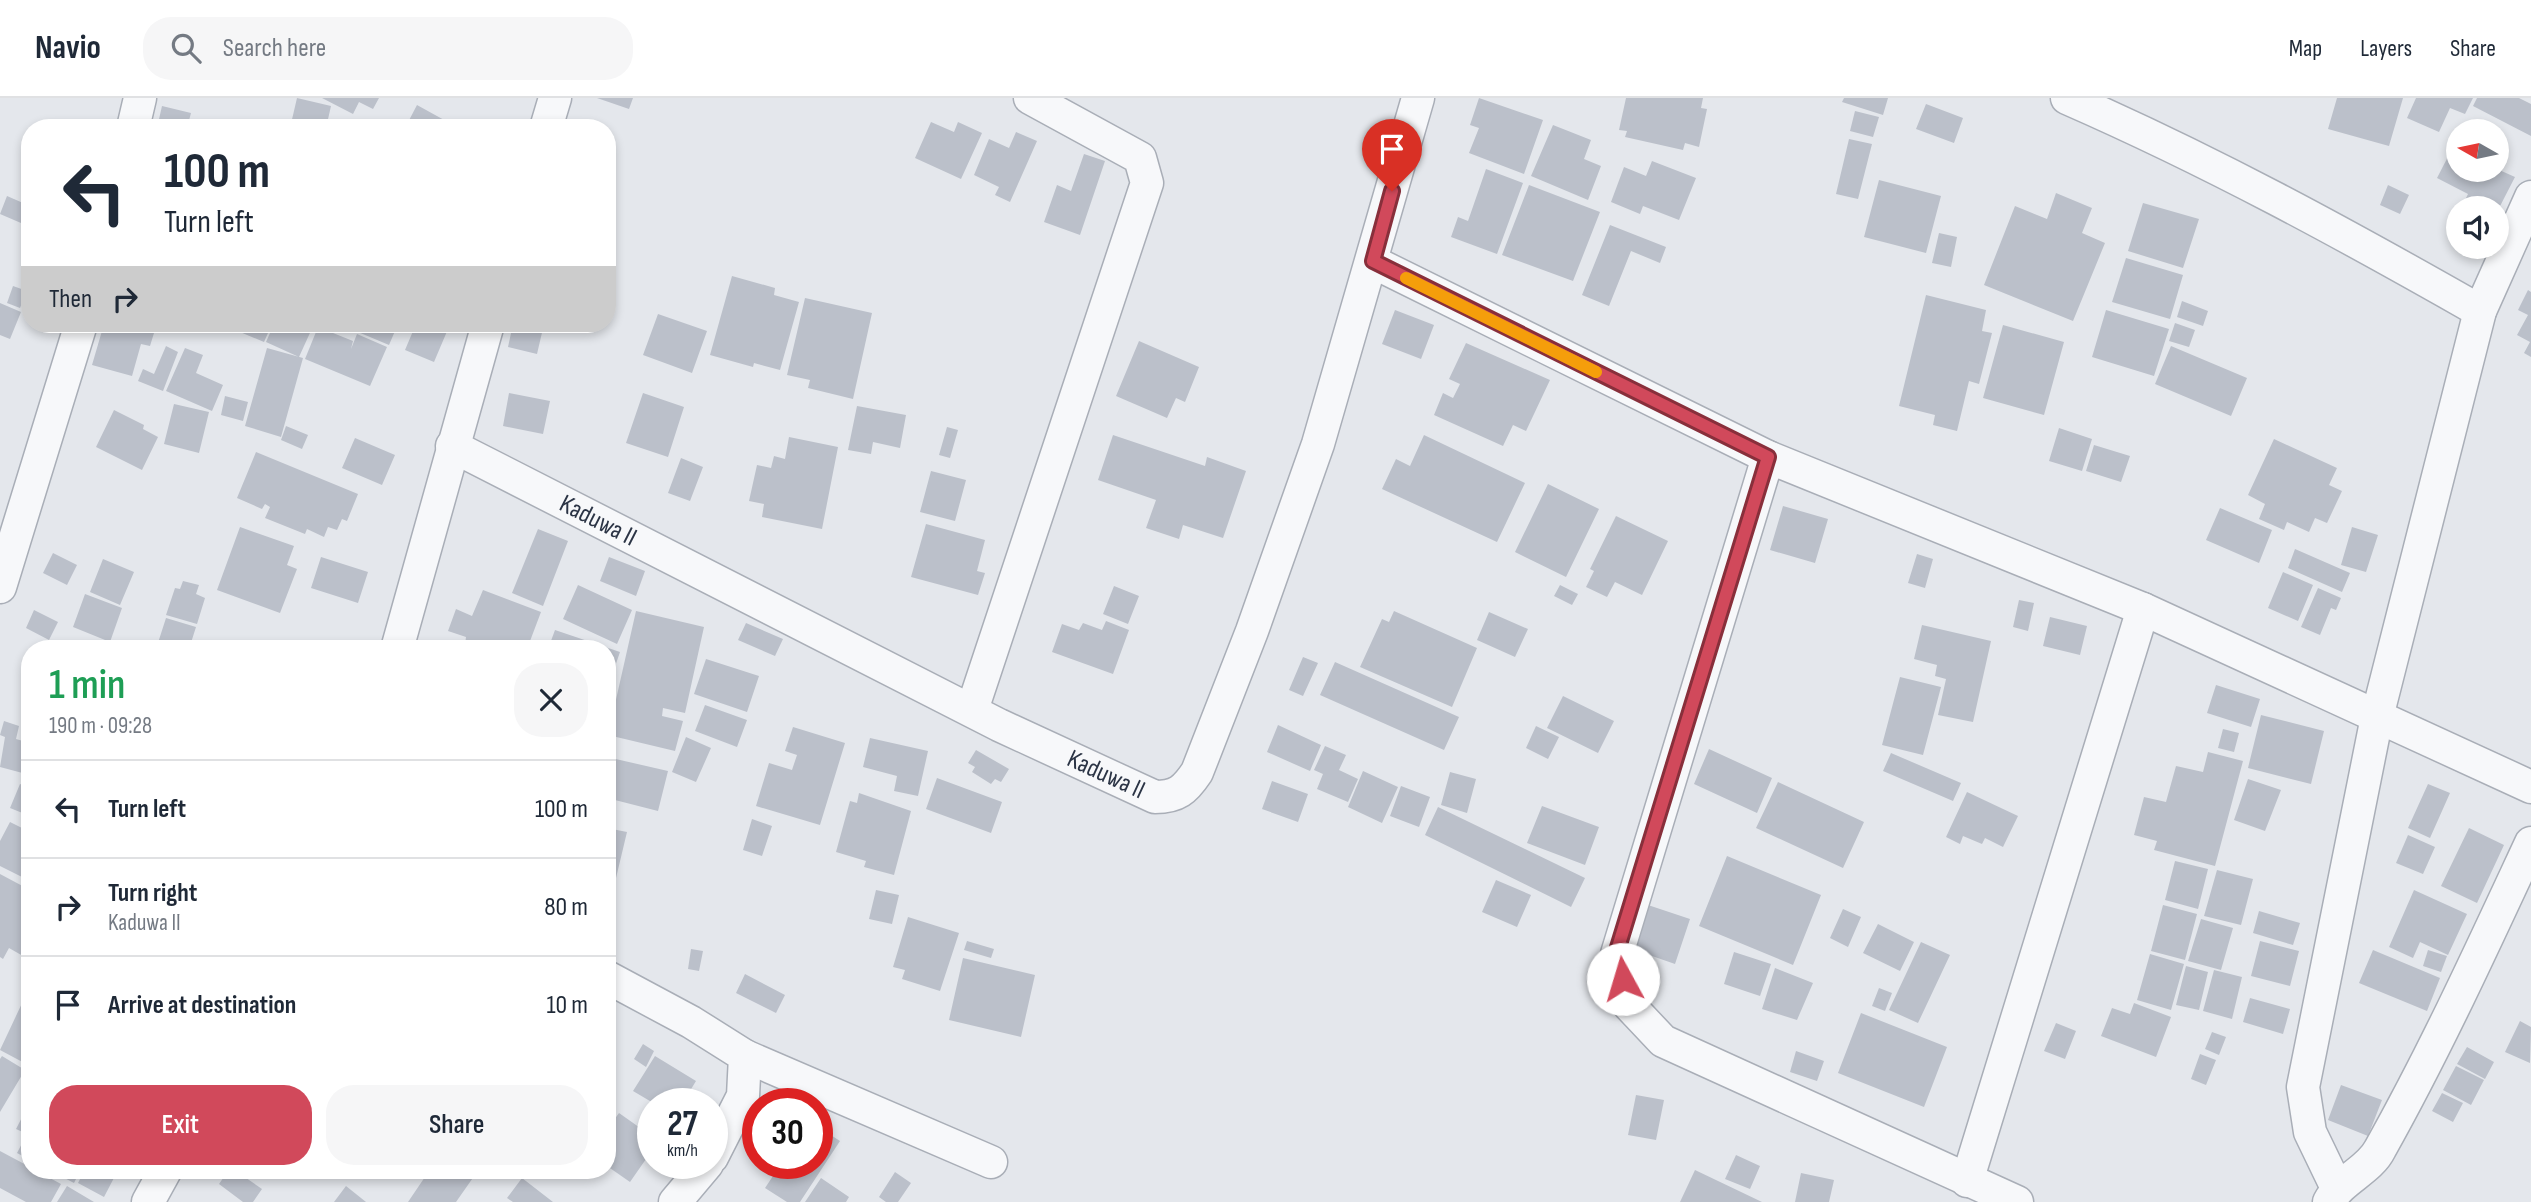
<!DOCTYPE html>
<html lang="en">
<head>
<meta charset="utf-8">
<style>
  :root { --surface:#fff; --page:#f6f6f7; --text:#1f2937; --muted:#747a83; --line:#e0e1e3; --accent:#d1495b }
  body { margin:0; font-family:"Sofia Sans Condensed",sans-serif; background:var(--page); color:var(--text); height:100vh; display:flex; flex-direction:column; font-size:26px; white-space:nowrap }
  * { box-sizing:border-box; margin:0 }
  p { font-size:23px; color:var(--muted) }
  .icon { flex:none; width:38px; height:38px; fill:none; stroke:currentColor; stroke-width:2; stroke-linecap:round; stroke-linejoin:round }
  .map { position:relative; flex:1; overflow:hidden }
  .panel { position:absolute; left:21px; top:542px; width:595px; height:539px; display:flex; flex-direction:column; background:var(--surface); border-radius:28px; box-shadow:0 4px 10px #0003 }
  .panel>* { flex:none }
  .top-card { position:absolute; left:21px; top:21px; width:595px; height:214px; border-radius:28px; box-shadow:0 4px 10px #0003; background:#fff; color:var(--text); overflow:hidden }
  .needle { width:46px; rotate:279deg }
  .fabs { position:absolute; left:2446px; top:21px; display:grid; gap:14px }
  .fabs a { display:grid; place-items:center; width:63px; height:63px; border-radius:50%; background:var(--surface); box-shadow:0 4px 10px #0003; font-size:35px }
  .speed { position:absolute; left:637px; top:990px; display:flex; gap:14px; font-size:35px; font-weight:700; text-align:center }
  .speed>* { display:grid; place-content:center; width:91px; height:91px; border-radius:50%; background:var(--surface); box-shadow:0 4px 10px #0003; line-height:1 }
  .speed small { font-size:18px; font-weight:400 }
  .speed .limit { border:10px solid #d22; background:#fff; color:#111 }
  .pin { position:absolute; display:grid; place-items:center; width:60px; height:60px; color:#fff; margin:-72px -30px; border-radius:50% 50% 50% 0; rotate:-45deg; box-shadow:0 0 7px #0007 }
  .pin .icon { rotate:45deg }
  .me { position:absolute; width:77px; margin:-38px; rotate:354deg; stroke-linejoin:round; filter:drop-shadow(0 0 5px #0008) }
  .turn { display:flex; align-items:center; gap:24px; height:147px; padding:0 28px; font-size:32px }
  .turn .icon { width:91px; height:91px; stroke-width:2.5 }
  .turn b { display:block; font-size:49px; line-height:60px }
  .then { display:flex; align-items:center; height:66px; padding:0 28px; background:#0003; gap:14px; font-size:26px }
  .round { display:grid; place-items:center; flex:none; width:74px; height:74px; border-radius:28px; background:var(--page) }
  .summary { display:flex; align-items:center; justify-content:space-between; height:119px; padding:0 28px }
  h1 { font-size:42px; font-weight:600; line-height:52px; color:#1e9e55 }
  .button { display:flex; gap:14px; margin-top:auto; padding:14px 28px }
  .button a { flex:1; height:80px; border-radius:28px; background:var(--accent); color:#fff; font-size:28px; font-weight:600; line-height:80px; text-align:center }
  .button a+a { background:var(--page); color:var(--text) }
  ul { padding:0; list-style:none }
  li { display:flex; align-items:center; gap:21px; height:98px; padding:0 28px; border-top:2px solid var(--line) }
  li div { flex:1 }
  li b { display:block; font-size:26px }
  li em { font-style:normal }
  header { display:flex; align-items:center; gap:42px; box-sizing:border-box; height:98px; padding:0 35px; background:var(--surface); border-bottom:2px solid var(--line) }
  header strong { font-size:33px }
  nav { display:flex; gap:38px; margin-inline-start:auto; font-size:24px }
  .search { width:490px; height:63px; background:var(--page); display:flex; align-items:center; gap:18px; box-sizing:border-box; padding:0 24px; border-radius:28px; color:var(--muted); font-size:26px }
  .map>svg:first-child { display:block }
  .building { fill:#bbc0ca }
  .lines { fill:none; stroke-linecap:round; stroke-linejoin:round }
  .minor-casing { stroke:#a9aeb7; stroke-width:35 }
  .minor { stroke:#f7f8fa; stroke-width:32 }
  .route-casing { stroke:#882f3b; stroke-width:18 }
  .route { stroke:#d1495b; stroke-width:12 }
  .slow { stroke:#f59e0b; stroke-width:12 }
  .labels { text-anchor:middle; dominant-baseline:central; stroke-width:7; stroke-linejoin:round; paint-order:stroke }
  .street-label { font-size:26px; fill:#2b3445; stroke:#f4f6f9 }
</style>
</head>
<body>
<header>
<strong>Navio</strong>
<div class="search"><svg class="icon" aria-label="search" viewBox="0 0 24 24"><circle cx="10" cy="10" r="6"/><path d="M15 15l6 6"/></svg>Search here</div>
<nav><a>Map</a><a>Layers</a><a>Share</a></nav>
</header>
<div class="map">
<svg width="2531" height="1104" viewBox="0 0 2531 1104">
  <rect width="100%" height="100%" fill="#e4e7ec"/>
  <path class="building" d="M297 0 331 8 326 30H290Z
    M322 0H379L373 11 359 4 353 16Z
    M597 0H633L629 11Z
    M1479 0 1543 22 1524 76 1469 55 1479 30 1470 27Z
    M1626 0H1703L1701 10 1707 11 1699 49 1685 45 1683 52 1625 39 1627 33 1619 32Z
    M1844 0H1888L1883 17 1842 4Z
    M2337 0H2403L2389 48 2328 31Z
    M2416 0H2473L2465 16 2450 10 2439 34 2407 20Z
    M2477 0H2519L2531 6V38L2473 8Z
    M1926 6 1963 20 1954 45 1916 31Z
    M417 7 455 28 454 30H405Z
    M162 8 191 15 187 30H157Z
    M1855 13 1879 19 1873 39 1850 33Z
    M931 24 954 34 958 24 982 35 961 81 915 60Z
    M1553 27 1591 42 1584 61 1601 68 1588 102 1531 78Z
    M1016 34 1037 43 1010 104 995 97 999 89 974 77 989 41 1009 50Z
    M1849 41 1872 46 1858 101 1836 96Z
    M2453 49 2459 51V72L2497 71 2515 79 2497 114V110H2461L2468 96 2437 80Z
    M1084 56 1105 63 1080 137 1044 124 1057 87 1071 93Z
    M1652 63 1696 80 1679 122 1643 108 1640 116 1611 104 1624 69 1646 78Z
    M1486 71 1523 85 1497 156 1451 139 1458 119 1468 123Z
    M1879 82 1941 98 1926 155 1864 139Z
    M1529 87 1600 114 1573 183 1502 157Z
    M2388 87 2409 97 2400 116 2380 107Z
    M2056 95 2092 110 2082 135 2105 145 2073 223 1984 187 2015 108 2047 121Z
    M7 98 30 108V121L23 119 21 125 0 116Z
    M2143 105 2199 121 2183 170 2128 153Z
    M2459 115V140L2448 135Z
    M1610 127 1666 149 1660 165 1631 153 1609 208 1582 197Z
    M1939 135 1957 139 1951 169 1932 165Z
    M2126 160 2183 177 2170 221 2112 204Z
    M732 178 775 190 774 197 799 204 780 272 754 265 753 269 710 257Z
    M13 188 27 193 20 210 7 205Z
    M2528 192 2531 194V259L2524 255 2530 244 2517 237 2528 217 2518 212Z
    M1926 197 1986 212 1982 233 1992 235 1979 286 1969 283 1957 333 1933 327 1935 317 1899 308Z
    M805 200 872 215 853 301 808 290 810 282 787 277Z
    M2182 203 2208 213 2203 228 2177 219Z
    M0 205 21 214 10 241 0 237Z
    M1395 212 1434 227 1421 261 1382 246Z
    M2106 212 2169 231 2154 278 2092 259Z
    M658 216 707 233 692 275 643 257Z
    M2175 225 2195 232 2189 249 2169 243Z
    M104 226H120L154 235 150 248 141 246 132 278 92 267Z
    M221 226H272L264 244Z
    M274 226H314L299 259 266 244Z
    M362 226H398L389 247 358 234Z
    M416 226H435L448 231 434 264 405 252Z
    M513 226H544L537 256 508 249Z
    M2003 227 2064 244 2044 317 1983 300Z
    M318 229 353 243 351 251 357 236 387 249 370 288 305 261Z
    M1139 243 1199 269 1185 304 1176 300 1167 320 1116 298Z
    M1466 245 1550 282 1526 333 1513 327 1503 348 1434 317 1443 295 1453 300 1460 286 1449 281Z
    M166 248 178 254 163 293 138 283 143 271 154 276Z
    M2171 248 2247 280 2231 318 2155 286Z
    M185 250 203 257 196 275 223 287 212 313 166 293Z
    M267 250 303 260 281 339 245 328Z
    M509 295 550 303 543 336 503 328Z
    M643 295 684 309 668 359 626 345Z
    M225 298 248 304 243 323 221 317Z
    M174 306 209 314 199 355 164 346Z
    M857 308 906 317 900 350 873 344 871 356 848 352Z
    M114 312 144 327 143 331 158 339 142 372 96 349Z
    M286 328 308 337 302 351 281 342Z
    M947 329 958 332 950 360 939 357Z
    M2059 330 2092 341 2082 373 2049 363Z
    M1113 337 1205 368 1207 359 1246 373 1223 440 1183 427 1179 441 1146 430 1156 402 1098 382Z
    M1424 337 1525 385 1497 444 1382 391 1396 361 1410 368Z
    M789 339 838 349 822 431 762 419 764 406 749 403 757 367 771 370 774 358 785 361Z
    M355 340 395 357 382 387 342 370Z
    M2274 341 2337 370 2329 387 2342 393 2327 425 2315 420 2309 434 2287 424 2284 432 2259 421 2265 406 2248 397Z
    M2094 347 2130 358 2121 384 2086 373Z
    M256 354 358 396 347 423 342 421 337 432 328 429 324 439 307 431 305 436 265 420 270 409 265 406 262 411 237 400Z
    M681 360 703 369 690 403 668 395Z
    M931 373 966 382 955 423 920 414Z
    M1548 386 1599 411 1566 479 1515 454Z
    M1783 408 1828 421 1815 465 1770 452Z
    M2220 410 2272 432 2259 465 2206 442Z
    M1616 418 1668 443 1642 497 1615 484 1607 499 1586 489 1594 473 1590 471Z
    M926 426 985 442 977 473 985 475 978 497 911 479Z
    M240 429 294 448 287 467 297 471 280 515 217 492Z
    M2352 429 2378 437 2366 474 2341 467Z
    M538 431 568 443 543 508 512 495Z
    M2295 451 2350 475 2342 494 2288 470Z
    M53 455 77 467 67 487 43 475Z
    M1917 456 1933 461 1925 490 1908 485Z
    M321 459 368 474 358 505 311 490Z
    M609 459 645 473 636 498 600 483Z
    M103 461 134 474 120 507 90 494Z
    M2283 474 2313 487 2298 523 2268 510Z
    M183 483 199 487 196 496 205 500 197 526 166 517 175 490 180 491Z
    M578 487 632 512 617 546 563 521Z
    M1560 487 1578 496 1572 507 1554 498Z
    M1114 488 1139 498 1128 526 1103 516Z
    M2318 490 2341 500 2336 512 2331 510 2320 537 2301 529Z
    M483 492 541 514 527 551H476L465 547 466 539 448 533 456 511 472 518Z
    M85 496 122 510 110 544 73 529Z
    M2019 502 2034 505 2028 533 2013 529Z
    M34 512 58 524 49 542 26 530Z
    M636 513 704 529 685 615 663 610 662 618 683 623 675 653 608 637Z
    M1394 513 1477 550 1452 609 1360 569 1382 521 1389 524Z
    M1489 514 1528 531 1515 559 1477 542Z
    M2050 519 2087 528 2080 557 2043 548Z
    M166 520 196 529 189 551H156Z
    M1106 523 1129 532 1113 576 1052 554 1062 526 1079 532 1083 525 1102 532Z
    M746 525 783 541 775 558 738 542Z
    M1922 527 1991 543 1973 624 1938 617 1946 581 1935 578 1937 567 1914 561Z
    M555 532 620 554 608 589 607 551H548Z
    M1303 559 1318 565 1303 598 1289 592Z
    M706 561 759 578 747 614 694 596Z
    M1335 564 1459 619 1444 652 1320 597Z
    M1900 579 1941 589 1923 657 1882 647Z
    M2216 587 2260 601 2251 629 2207 615Z
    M1563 598 1614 623 1598 655 1547 630Z
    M705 607 747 622 737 649 695 633Z
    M2261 617 2324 633 2311 686 2248 670Z
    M4 623 19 628 16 641 30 645V677L0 669 5 639 0 637Z
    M1278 627 1321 647 1310 673 1267 654Z
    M1536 628 1559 639 1548 661 1526 650Z
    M793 629 845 645 820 727 756 708 769 665 792 672 797 657 785 653Z
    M2223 631 2239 635 2234 654 2218 650Z
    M686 639 711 650 696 684 672 674Z
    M870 640 928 653 918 698 894 693 897 678 863 669Z
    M1325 648 1346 657 1339 672 1358 681 1348 704 1317 691 1323 676 1314 672Z
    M1709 651 1772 680 1757 715 1694 686Z
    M976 652 1009 671 1001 684 995 681 991 686 972 674 975 669 968 665Z
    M2208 654 2243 663 2215 768 2154 752 2157 743 2134 737 2144 699 2166 704 2176 668 2203 674Z
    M1891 655 1961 685 1953 703 1883 673Z
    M607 659 668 673 658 713 611 701 607 712Z
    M1363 673 1398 689 1382 725 1348 709Z
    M1450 674 1476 681 1467 715 1441 707Z
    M937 680 1002 704 991 735 926 711Z
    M2248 681 2281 692 2265 733 2234 722Z
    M1272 683 1308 696 1298 724 1262 711Z
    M1778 684 1864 724 1843 770 1756 730Z
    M20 686 30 690V718L10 710Z
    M2428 686 2450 695 2430 740 2408 730Z
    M1401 688 1430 699 1419 729 1390 718Z
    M1967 694 2018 718 2003 749 1985 740 1982 746 1963 738 1960 746 1946 739Z
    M859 695 911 713 894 777 864 769 866 763 836 754 850 703 857 705Z
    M1542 708 1599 729 1585 767 1527 745Z
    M1438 709 1585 780 1571 809 1425 737Z
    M752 721 772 728 762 758 743 752Z
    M10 724 30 734V783L0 768V743Z
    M607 730 627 734 616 780 607 778Z
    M2469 730 2504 747 2477 805 2441 788Z
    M2408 737 2435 749 2423 776 2396 765Z
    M1727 758 1821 797 1793 867 1699 828Z
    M2175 763 2208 771 2198 811 2165 802Z
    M2217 772 2253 781 2241 827 2204 818Z
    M0 776 30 792V862L9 850 3 861 0 859Z
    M1496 782 1531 797 1517 829 1482 814Z
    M876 792 899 797 892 826 869 821Z
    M2414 792 2467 816 2448 857 2420 844 2413 860 2389 849Z
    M1648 807 1690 821 1675 866 1632 851Z
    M2163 807 2197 816 2185 862 2151 853Z
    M1843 811 1861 819 1848 849 1830 840Z
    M2259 813 2300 825 2293 847 2253 835Z
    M908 819 959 835 940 893 902 881 905 872 893 869Z
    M2201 821 2233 830 2221 872 2188 863Z
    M1878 826 1914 844 1900 873 1863 855Z
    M967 843 994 851 991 860 964 852Z
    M2260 843 2299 853 2290 888 2251 878Z
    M1921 844 1950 857 1918 925 1889 912Z
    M691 851 703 853 699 873 688 871Z
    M2373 852 2440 880 2427 913 2359 885Z
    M2428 852 2447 858 2441 874 2423 868Z
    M1734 854 1771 866 1760 898 1724 886Z
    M2150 856 2184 866 2171 912 2137 902Z
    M963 860 1035 877 1021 939 949 922Z
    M2186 868 2208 874 2199 912 2176 907Z
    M1775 870 1813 885 1797 922 1762 911Z
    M2214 872 2242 879 2232 921 2203 913Z
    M745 876 785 897 776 915 736 895Z
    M1879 890 1892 895 1885 913 1872 908Z
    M2250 900 2290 911 2283 936 2243 924Z
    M24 901 30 904V968L0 952Z
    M2134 905 2171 919 2156 959 2101 938 2112 910 2130 916Z
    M1861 915 1947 949 1924 1009 1838 975Z
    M2520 923 2531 929 2530 965 2505 954Z
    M2056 925 2076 933 2065 961 2044 953Z
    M2212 934 2226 939 2219 957 2205 951Z
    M643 946 654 953 646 969 634 961Z
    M2467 949 2494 964 2485 981 2457 966Z
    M1796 953 1824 963 1817 983 1790 974Z
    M2200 956 2216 962 2206 987 2191 981Z
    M2 958 25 972 0 1014V961Z
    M655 958 696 983 682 1006H655L633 993Z
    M2456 968 2484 982 2471 1007 2443 992Z
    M2341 987 2382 1002 2368 1038 2328 1022Z
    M2442 995 2463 1005 2453 1024 2432 1013Z
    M1636 997 1664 1002 1656 1042 1628 1037Z
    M30 1004V1062L17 1055 27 1036 16 1031Z
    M619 1015 653 1039V1051L630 1084 607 1068V1017L614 1022Z
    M817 1028 840 1043 800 1104H787L765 1090 781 1066H817Z
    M0 1053 30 1069V1073H37L61 1086 51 1104H26L0 1090Z
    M1736 1057 1760 1068 1750 1091 1725 1081Z
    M1695 1072 1762 1104H1680Z
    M51 1073H80L74 1085Z
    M84 1073H109L116 1076 104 1099 78 1085Z
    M228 1073H236L262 1091 253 1104H243L219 1086Z
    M429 1073H474L477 1074 456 1104H408Z
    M895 1074 911 1085 898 1104H886L879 1099Z
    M1801 1075 1834 1082 1829 1104H1795Z
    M522 1080 553 1104H513L507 1100Z
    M821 1080 849 1099 846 1104H805Z
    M67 1088 94 1104H57Z
    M346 1088 366 1104H334Z"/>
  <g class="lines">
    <g class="minor-casing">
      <g id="minor">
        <path d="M2067 0C2211 63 2343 135 2480 213"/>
        <path d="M133 30 140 0"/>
        <path d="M546 30 555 0"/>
        <path d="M1373 164 1768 359 2143 511 2531 689"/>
        <path id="s1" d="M452 348 999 627 1155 699C1177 699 1185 692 1197 674L1252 533 1318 346 1418 0"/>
        <path d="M1768 359 1617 856 1629 907 1663 943 2017 1104"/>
        <path d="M0 489 81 226"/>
        <path d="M397 551 488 226"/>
        <path d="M972 612 1147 85 1140 60 1030 0"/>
        <path d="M607 879 691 924 745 958 743 998 712 1059"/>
        <path d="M745 958 991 1064"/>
        <path d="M1967 1083 2143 511"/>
        <path d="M2337 1090 2310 1034 2303 989 2377 619 2480 213 2531 99"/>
        <path d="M148 1104 165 1073"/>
        <path d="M675 1104 707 1066"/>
        <path d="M2329 1104C2341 1081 2369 1073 2380 1051 2436 951 2483 848 2531 745"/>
      </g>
    </g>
    <use href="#minor" class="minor"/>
  </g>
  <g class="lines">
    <g class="route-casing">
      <path id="route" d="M1392 93 1373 163 1768 359 1616 856 1623 881"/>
    </g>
    <use href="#route" class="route"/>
    <path class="slow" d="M1406 180 1596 274"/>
  </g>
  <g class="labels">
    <g class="street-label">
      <text stroke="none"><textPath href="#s1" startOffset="164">Kaduwa II</textPath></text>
      <text stroke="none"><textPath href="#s1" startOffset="732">Kaduwa II</textPath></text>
    </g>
  </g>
</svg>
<div class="fabs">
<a><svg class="needle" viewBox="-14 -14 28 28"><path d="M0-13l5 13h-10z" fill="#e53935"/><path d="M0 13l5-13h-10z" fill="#747a83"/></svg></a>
<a><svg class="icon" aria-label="sound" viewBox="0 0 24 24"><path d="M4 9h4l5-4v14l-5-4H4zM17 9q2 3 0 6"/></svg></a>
</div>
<div class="speed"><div>27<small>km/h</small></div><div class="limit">30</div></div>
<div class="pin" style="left:1392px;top:93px;background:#d93025"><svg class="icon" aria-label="arrive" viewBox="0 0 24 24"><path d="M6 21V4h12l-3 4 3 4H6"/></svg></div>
<svg class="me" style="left:1623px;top:881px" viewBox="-20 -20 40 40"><circle r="19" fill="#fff"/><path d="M0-13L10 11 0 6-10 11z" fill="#d1495b"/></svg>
<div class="top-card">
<div class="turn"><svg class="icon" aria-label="left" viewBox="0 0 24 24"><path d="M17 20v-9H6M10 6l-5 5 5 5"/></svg><div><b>100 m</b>Turn left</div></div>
<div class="then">Then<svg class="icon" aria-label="right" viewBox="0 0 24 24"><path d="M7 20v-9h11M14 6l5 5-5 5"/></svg></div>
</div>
<section class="panel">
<div class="summary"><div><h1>1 min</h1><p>190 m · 09:28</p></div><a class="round"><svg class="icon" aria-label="close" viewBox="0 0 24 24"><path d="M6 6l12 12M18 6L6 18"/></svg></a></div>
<ul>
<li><svg class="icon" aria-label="left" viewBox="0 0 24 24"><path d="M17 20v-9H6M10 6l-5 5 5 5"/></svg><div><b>Turn left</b></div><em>100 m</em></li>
<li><svg class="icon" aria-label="right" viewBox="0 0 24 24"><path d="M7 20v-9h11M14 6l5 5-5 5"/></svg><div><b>Turn right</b><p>Kaduwa II</p></div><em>80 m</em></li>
<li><svg class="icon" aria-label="arrive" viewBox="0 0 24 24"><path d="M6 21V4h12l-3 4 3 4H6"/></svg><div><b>Arrive at destination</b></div><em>10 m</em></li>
</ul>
<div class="button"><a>Exit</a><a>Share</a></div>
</section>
</div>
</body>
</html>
